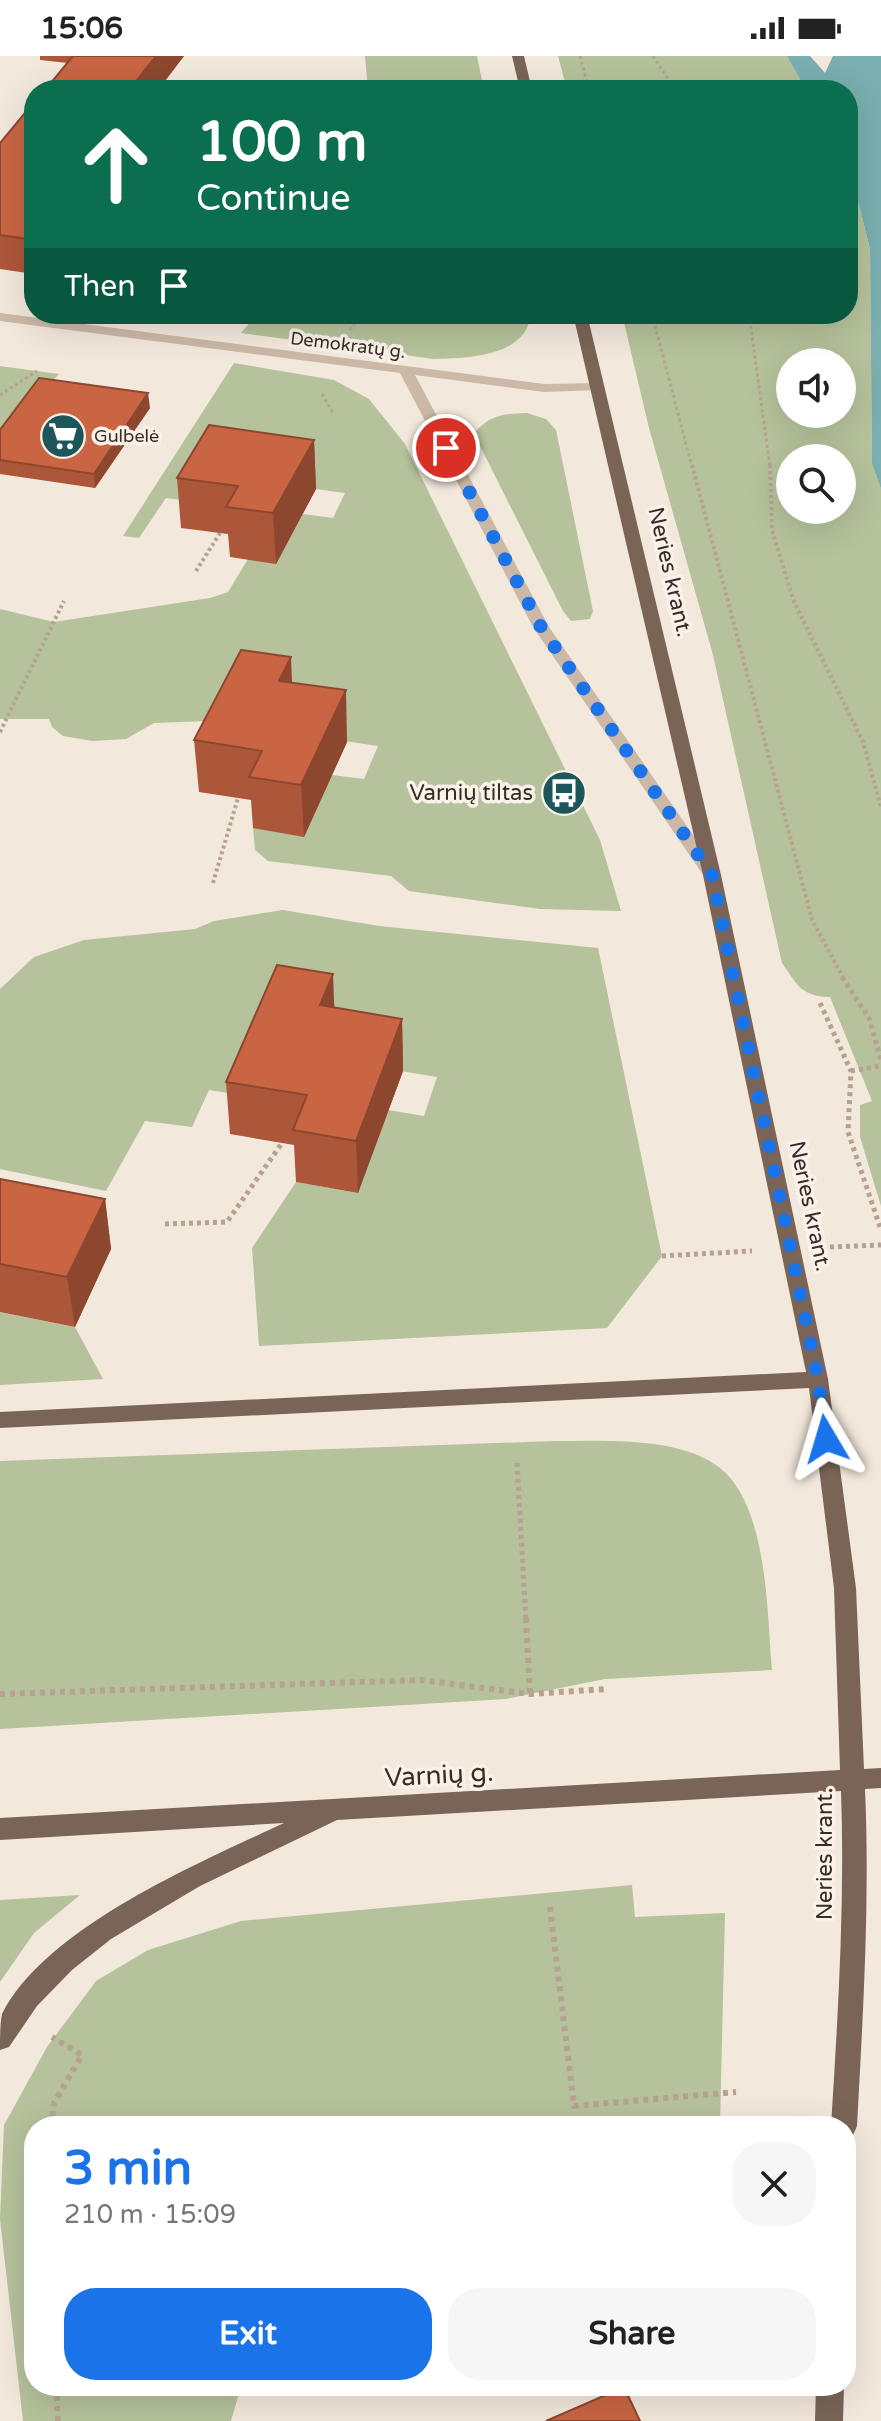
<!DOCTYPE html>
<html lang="en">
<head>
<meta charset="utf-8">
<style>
  :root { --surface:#fff; --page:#f6f6f6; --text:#222; --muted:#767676; --accent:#1a73e8 }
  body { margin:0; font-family:"Varela Round",sans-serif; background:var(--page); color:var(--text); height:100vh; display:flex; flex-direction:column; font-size:30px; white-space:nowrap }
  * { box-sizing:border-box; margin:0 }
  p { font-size:26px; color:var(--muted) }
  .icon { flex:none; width:44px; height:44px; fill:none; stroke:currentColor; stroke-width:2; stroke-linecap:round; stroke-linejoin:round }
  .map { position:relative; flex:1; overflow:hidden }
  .drawer { position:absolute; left:24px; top:2060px; width:832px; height:280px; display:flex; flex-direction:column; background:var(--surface); border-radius:32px; box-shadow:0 8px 32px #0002 }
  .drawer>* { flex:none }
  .top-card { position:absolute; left:24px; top:24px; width:834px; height:244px; border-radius:32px; box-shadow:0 8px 32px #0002; background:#0b6e4f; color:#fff; overflow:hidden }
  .fabs { position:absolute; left:776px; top:292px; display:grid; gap:16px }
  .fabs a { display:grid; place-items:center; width:80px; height:80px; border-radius:50%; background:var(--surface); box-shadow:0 8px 32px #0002; font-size:40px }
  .pin { position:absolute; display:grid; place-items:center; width:68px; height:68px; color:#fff; margin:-34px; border:4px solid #fff; border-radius:50%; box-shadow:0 2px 8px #0007 }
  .me { position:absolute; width:88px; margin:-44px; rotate:353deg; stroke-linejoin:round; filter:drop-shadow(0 0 6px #0008) }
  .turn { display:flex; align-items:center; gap:28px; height:168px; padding:0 40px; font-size:36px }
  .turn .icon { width:104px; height:104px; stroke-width:2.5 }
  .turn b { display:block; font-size:56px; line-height:68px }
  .then { display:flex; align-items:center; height:76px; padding:0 40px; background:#0003; gap:16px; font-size:30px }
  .round { display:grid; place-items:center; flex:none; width:84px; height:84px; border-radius:32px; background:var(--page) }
  .summary { display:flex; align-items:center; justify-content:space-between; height:136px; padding:0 40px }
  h1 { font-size:48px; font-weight:800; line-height:60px; color:var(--accent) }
  .button { display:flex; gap:16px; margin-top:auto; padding:16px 40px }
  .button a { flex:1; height:92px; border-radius:32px; background:var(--accent); color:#fff; font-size:32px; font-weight:800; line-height:92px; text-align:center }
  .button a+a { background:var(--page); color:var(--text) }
  .status { display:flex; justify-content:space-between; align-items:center; height:56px; padding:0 40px; background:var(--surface); direction:ltr }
  .status svg { height:22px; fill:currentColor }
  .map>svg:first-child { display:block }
  .green { fill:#b5c29b; fill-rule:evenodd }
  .water { fill:#7aaeb0 }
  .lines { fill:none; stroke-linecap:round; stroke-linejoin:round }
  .path-far3 { stroke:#b7a291; stroke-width:3; stroke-dasharray:3 3; stroke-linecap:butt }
  .path-far2 { stroke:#b7a291; stroke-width:4; stroke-dasharray:3 3; stroke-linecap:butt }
  .path-far1 { stroke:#b7a291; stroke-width:5; stroke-dasharray:4 4; stroke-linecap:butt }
  .path { stroke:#b7a291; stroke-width:6; stroke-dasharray:5 5; stroke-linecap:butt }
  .minor { fill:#cbb8a7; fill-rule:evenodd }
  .primary { fill:#7a6458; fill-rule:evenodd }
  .wall { fill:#ad573a }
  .shaded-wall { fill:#8d472f }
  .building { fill:#c96543; stroke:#8d472f; stroke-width:2 }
  .route { stroke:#1a73e8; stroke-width:14; stroke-dasharray:0 25.2 }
  .labels { text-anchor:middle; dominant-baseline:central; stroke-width:7; stroke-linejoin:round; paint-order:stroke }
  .far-street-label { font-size:18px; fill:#372d28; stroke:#faf2e8 }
  .far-poi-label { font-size:18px; fill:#372d28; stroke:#faf2e8; text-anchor:start }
  .street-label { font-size:22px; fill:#372d28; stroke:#faf2e8 }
  .poi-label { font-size:22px; fill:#372d28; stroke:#faf2e8; text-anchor:end }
  .near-street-label { font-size:26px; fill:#372d28; stroke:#faf2e8 }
</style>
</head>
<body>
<div class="status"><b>15:06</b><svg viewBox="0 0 49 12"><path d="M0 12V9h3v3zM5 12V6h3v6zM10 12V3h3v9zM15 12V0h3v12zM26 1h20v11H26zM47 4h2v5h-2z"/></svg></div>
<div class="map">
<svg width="881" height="2365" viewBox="0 0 881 2365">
  <rect width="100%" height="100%" fill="#f3e8dc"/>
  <path class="green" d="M365 0H477L484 34H368Z
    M558 0H787L806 34H567Z
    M848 106 870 193 872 408 881 433V1150L860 1081V1049L872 1045 830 941C800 940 798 929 782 907L713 599 649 372 622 258H848ZM790 306H842V358H790ZM790 402H842V454H790Z
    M257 258H531C526 301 468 302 434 303L241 277Z
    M234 307 334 324 369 343 405 388 600 784 621 855 540 853 409 835 391 820 268 805 255 794 253 772 332 719 364 723 378 690 282 676 235 664 154 667 126 683 92 685 63 680 52 671 49 663H0V553L54 566 210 542 228 536 248 503 276 507 303 458 333 462 345 437 256 425 196 446 166 442 139 482 123 480Z
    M0 310 59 318 41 337 0 392Z
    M527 357 546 363 556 374 593 555 590 563 571 565 563 555 480 390 476 375C492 358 505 358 527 357Z
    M283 854 379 870 598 892 662 1200 607 1272 259 1290 252 1192 296 1126 358 1137 388 1054 424 1060 437 1021 322 1002 247 1040 209 1034 192 1071 145 1065 106 1135 0 1113V933L34 901 84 884 195 873 214 865Z
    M0 1256 75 1271 103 1323 0 1329Z
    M554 1385C603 1385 680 1380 720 1412 768 1450 767 1557 772 1614L605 1623 506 1643 0 1673V1405Z
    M632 1829 635 1861 725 1857 720 2070H34V2330H241L231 2365H23L0 2163 4 2069 47 1991 96 1925 148 1894 241 1865Z
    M80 1839 34 1877 0 1926V1844Z"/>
  <path class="water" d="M787 0H810L825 17 833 0H881V433L872 408 870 193 848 106V34H806Z"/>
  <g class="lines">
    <path class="path-far3" d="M580 0 589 34
      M653 0 675 34
      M652 258 692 411
      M749 258 770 411
      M350 274 361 258
      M322 338 333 357
      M0 339 37 315"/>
    <path class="path-far2" d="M692 409 812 864 844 923
      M770 409 772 474 794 546 863 686 881 751
      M196 515 220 477
      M0 676 64 545
      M213 827 238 742"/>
    <path class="path-far1" d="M842 921 869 962 881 1004
      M820 947 851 1015 848 1076 881 1174
      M851 1015 881 1010
      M165 1168 227 1166 282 1087
      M830 1191 881 1189
      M662 1200 752 1195
      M517 1407 526 1564"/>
    <path class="path" d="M526 1562 530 1638
      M0 1638 421 1624 530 1638 606 1633
      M550 1851 574 2050 736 2036
      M51 2070 54 2047 82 1999 52 1981
      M56 2330 58 2365"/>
    <path class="minor" d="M0 257 544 328 603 327V333L598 334 544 336 415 319 549 571 718 815 721 819 718 823H706L533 571 400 317 0 265Z"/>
    <path class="primary" d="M512 0H524L532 34H520Z
      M573 258H587L721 819 828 1323 856 1532 864 1713 881 1712V1732L865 1733C870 1845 863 1958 857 2070L853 2079 846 2082V2070H831C838 1959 845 1846 841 1735L337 1764 200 1830 111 1883 72 1914 37 1950 9 1991 0 1994C0 1983 0 1967 2 1958 46 1871 199 1807 284 1767L0 1784V1762L840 1714 834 1532 809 1332 0 1372V1356L806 1316 703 819Z
      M816 2330H844L843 2365H815Z"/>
  </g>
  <path class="wall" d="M40 0H184L158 34H45L68 7 40 4Z
    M34 46V218L0 213V87Z
    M150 352 95 432 0 418V374Z
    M314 384 316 433 276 508 230 501 228 478 181 472 177 422Z
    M292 627 347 686 304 781 253 772 251 744 199 736 194 684Z
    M334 952 402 963 403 1015 358 1137 296 1126 294 1089 230 1078 226 1026Z
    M0 1123 105 1143 111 1193 75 1271 0 1256Z"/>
  <path class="shaded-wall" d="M156 0H184L158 34H129Z
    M148 337 150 352 95 432 94 418Z
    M314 384 316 433 276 508 273 457Z
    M291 601 293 652 279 625Z
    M346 634 347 686 304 781 301 729Z
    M333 918 335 971 320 949Z
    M402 963 403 1015 358 1137 356 1085Z
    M105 1143 111 1193 75 1271 67 1221Z"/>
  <path class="building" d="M73 0H156L129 34H45Z
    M34 46V184L0 179V87Z
    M39 322 148 337 94 418 0 404V374Z
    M209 369 314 384 273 457 226 451 238 430 177 422Z
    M241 594 291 601 279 625 346 634 301 729 249 721 262 695 194 684Z
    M277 909 333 918 320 949 402 963 356 1085 293 1074 307 1039 226 1026Z
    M0 1123 105 1143 67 1221 0 1208Z
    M624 2331 640 2365H546Z"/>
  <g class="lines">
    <path class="route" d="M446 392 541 571 712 819 818 1323 826 1383"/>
  </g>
  <defs>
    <g id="supermarket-disc" transform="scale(2.3)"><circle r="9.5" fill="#1c555a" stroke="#faf2e8"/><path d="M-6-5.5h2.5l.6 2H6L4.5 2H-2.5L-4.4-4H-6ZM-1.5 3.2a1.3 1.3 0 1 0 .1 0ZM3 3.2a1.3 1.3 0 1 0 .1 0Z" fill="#fff"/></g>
    <g id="bus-disc" transform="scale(2.3)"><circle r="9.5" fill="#1c555a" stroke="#faf2e8"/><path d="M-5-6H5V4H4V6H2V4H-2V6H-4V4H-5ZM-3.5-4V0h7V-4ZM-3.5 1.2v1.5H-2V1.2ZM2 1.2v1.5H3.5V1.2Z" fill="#fff"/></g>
  </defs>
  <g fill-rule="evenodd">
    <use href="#supermarket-disc" x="63" y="380"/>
    <use href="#bus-disc" x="564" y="737"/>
  </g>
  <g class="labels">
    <g class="far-street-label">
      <text transform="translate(348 289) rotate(7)">Demokratų g.</text>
    </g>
    <g class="far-poi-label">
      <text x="94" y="380">Gulbelė</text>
    </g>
    <g class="street-label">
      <text transform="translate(670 516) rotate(77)">Neries krant.</text>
      <text transform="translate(810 1150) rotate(78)">Neries krant.</text>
      <text transform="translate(825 1798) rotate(-90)">Neries krant.</text>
    </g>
    <g class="poi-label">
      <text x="533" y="737">Varnių tiltas</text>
    </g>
    <g class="near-street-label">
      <text transform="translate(439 1719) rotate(-3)">Varnių g.</text>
    </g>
  </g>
</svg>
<div class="fabs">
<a><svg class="icon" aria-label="sound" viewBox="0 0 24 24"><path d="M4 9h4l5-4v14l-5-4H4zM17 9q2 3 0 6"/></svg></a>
<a><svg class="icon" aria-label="search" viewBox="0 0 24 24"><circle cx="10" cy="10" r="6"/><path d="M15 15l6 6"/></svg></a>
</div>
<div class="pin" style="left:446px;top:392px;background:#d93025"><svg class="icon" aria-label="arrive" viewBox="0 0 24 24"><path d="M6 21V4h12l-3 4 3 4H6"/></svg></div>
<svg class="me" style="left:826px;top:1383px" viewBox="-20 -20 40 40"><path d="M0-17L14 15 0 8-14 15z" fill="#1a73e8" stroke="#fff" stroke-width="4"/></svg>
<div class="top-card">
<div class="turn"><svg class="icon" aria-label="ahead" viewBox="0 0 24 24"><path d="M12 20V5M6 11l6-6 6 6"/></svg><div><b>100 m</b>Continue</div></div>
<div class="then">Then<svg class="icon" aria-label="arrive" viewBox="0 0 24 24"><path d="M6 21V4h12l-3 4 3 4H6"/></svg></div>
</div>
<section class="drawer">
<div class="summary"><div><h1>3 min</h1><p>210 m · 15:09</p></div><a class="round"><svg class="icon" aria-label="close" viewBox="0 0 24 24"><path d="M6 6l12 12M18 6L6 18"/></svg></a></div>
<div class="button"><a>Exit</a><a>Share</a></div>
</section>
</div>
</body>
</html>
